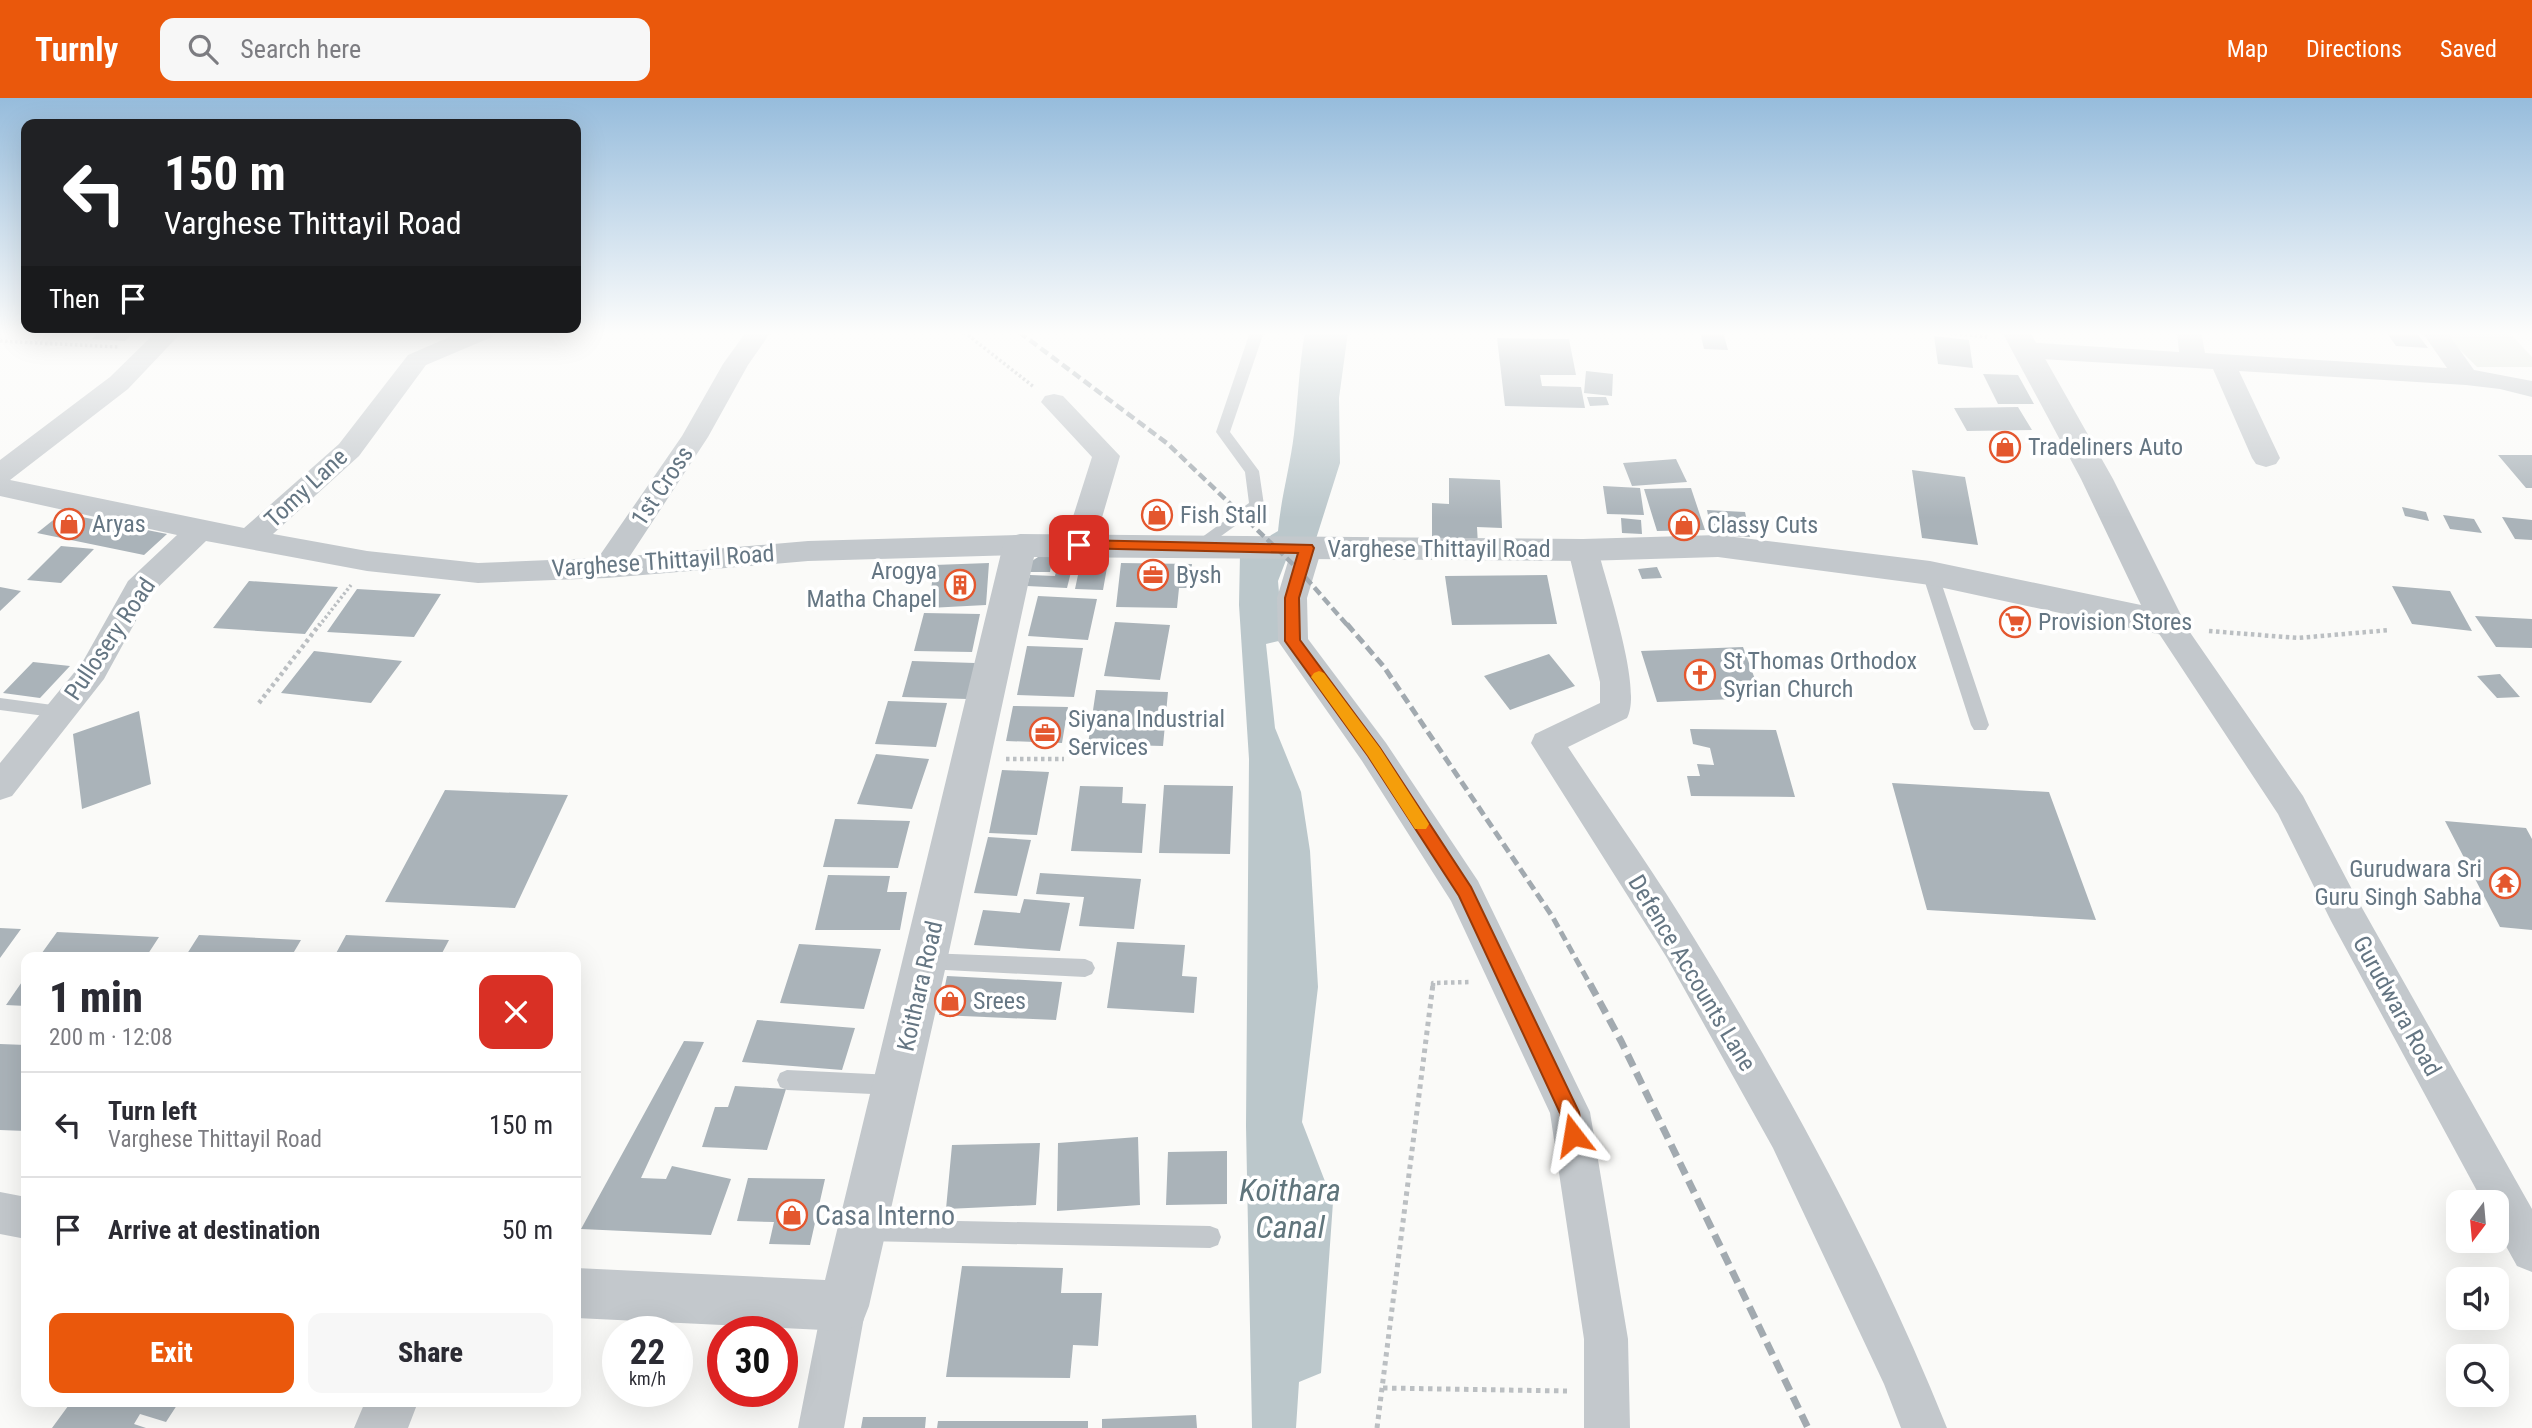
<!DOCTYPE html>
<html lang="en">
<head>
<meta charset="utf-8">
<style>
  :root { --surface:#fff; --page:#f7f7f7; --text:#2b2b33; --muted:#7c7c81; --line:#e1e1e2; --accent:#ea580c }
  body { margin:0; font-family:"Roboto Condensed",sans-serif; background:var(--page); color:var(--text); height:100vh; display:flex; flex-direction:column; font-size:26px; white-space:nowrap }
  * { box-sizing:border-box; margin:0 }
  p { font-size:23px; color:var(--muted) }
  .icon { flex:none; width:38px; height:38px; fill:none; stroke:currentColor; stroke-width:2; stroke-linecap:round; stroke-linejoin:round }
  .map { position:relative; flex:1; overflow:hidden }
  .details { position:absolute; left:21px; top:854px; width:560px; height:455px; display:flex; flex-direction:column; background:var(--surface); border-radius:14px; box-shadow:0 7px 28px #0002 }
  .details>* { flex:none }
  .banner { position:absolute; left:21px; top:21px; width:560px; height:214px; border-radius:14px; box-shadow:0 7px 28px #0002; background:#202124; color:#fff; overflow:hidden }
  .needle { width:46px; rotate:196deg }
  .buttons { position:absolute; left:2446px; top:1092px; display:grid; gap:14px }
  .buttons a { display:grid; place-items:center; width:63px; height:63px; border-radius:14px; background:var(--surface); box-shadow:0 7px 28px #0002; font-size:35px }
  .speed { position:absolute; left:602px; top:1218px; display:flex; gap:14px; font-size:35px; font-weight:700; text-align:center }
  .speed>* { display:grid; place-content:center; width:91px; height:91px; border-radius:50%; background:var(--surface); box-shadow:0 7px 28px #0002; line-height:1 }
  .speed small { font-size:18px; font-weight:400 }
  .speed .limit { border:10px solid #d22; background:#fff; color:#111 }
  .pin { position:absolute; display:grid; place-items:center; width:60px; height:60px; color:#fff; margin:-30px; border-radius:14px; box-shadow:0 4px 10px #0006 }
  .me { position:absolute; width:77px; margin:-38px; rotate:346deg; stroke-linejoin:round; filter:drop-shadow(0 0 5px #0008) }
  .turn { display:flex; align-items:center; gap:24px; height:147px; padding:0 28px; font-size:32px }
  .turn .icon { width:91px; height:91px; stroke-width:2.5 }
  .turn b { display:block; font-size:49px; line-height:60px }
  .then { display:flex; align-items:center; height:66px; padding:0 28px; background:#0003; gap:14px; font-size:26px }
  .round { display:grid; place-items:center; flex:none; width:74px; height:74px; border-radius:14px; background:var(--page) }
  .headline { display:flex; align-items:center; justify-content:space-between; height:119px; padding:0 28px }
  h1 { font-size:42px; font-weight:800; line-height:52px }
  .primary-button { display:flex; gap:14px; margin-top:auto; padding:14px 28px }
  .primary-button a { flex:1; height:80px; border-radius:14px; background:var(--accent); color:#fff; font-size:28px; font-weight:800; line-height:80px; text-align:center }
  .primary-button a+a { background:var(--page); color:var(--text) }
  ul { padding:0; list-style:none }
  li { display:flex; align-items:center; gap:21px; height:105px; padding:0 28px; border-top:2px solid var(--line) }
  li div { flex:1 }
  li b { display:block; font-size:26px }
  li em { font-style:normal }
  header { display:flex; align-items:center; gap:42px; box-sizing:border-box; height:98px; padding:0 35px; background:var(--accent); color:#fff }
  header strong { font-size:33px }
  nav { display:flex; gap:38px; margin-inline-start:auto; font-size:24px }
  .search { width:490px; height:63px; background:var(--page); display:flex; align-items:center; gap:18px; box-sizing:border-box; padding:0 24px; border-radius:14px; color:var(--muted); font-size:26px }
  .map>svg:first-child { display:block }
  .green { fill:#dadfd7 }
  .water { fill:#bbc7cb }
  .building { fill:#aab3b9 }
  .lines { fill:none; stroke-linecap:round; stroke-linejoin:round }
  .path-far2 { stroke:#bbbfc2; stroke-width:3.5; stroke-dasharray:2.5 2.5; stroke-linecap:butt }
  .path-far1 { stroke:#bbbfc2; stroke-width:4.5; stroke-dasharray:3.5 3.5; stroke-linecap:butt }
  .path { stroke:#bbbfc2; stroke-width:5; stroke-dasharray:4.5 4.5; stroke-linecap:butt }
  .service { fill:#c3c8cc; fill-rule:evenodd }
  .minor { fill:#c3c8cc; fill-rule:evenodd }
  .tertiary { fill:#c3c8cc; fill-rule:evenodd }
  .rail-far2 { stroke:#a2aab0; stroke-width:4.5; stroke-dasharray:9 4.5; stroke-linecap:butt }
  .rail-far1 { stroke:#a2aab0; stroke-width:5; stroke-dasharray:10 5; stroke-linecap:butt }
  .rail { stroke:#a2aab0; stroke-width:7; stroke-dasharray:13 7; stroke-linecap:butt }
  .route { fill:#ea580c; stroke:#983908; stroke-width:2 }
  .slow { fill:#f59e0b }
  .labels { text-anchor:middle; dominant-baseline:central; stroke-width:7; stroke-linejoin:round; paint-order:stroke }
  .poi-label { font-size:24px; fill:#657683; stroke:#fff; text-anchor:start }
  .street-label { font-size:24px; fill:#657683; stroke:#fff }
  .near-poi-label { font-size:28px; fill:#657683; stroke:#fff; text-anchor:start }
  .near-water-label { font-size:32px; font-style:italic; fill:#60757c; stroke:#fff }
</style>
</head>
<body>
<header>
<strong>Turnly</strong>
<div class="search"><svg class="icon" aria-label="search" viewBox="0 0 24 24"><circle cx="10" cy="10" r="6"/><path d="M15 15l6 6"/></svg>Search here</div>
<nav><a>Map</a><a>Directions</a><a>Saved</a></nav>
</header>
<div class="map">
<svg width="2532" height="1330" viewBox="0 0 2532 1330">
  <rect width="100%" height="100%" fill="#fafaf8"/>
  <path class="green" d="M2442 234H2508L2532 259V269H2477Z"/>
  <path class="water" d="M1305 234H1348L1339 300 1340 365 1315 444H1293L1278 483 1283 542 1266 546 1275 630 1301 694 1310 753 1318 889 1302 1024 1333 1104 1321 1275 1299 1284 1296 1330H1252L1246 1028 1249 661 1239 507 1240 456 1278 433C1281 400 1290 369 1294 336 1298 302 1299 268 1305 234Z"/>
  <path class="building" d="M99 234H134L125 243 92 241Z
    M1700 234H1723L1728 252 1704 251Z
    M2386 234H2416L2428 250 2396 248Z
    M1934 238 1969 242 1973 270 1938 266Z
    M1497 240 1569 241 1576 277H1540L1542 288 1581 289 1585 310 1505 308Z
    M1586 273 1613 276 1612 298 1584 295Z
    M1983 276 2018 277 2034 306H1998Z
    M1587 299H1606L1609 307 1590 308Z
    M2018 309 2032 332 1967 333 1954 310Z
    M2498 357H2532V390H2526Z
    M1676 361 1687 384 1632 388 1623 365Z
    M1912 372 1965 379 1978 447 1922 440Z
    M1449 380 1500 382 1502 430 1477 429 1478 447 1432 444V405L1449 406Z
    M1603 388 1640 390 1644 417 1607 416Z
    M1691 390 1705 432 1657 433 1644 391Z
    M2402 409 2426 414 2429 423 2405 418Z
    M1707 412 1745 414 1750 439 1712 437Z
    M62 415 167 436 144 457 37 435Z
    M2443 417 2474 421 2482 435 2450 431Z
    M2502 419 2532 422V442L2515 441Z
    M1621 420 1641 422 1642 436 1622 435Z
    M61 448 94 451 61 485 27 482Z
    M1038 459H1053L1050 474H1028L1029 465Z
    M1081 463 1108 464 1103 492 1075 491Z
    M989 465 986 507 929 510 934 467Z
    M1058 465 1073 466 1067 490 1027 488 1030 477 1055 478Z
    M1121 465 1192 466 1190 490H1179L1177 510 1116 509Z
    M1657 469 1662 480 1642 481 1638 471Z
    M1547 477 1557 526 1452 527 1445 478Z
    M249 483 338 489 305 536 213 530Z
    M2392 488 2450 493 2472 533 2412 526Z
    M0 489 21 493 0 513Z
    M357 491 441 496 414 539 327 534Z
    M1038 498 1097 501 1088 542 1028 538Z
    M924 515 980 516 972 554 914 553Z
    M2475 518 2532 521V550L2496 549Z
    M1115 524 1170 527 1160 582 1104 578Z
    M1027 548 1083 550 1074 599 1017 597Z
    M1743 549 1762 600 1657 604 1641 553Z
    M314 553 402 563 371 605 281 595Z
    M1549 556 1575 588 1510 612 1484 578Z
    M912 563 975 565 967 601 902 599Z
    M33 564 70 568 40 600 3 595Z
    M2500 576 2520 599 2497 600 2477 578Z
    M1096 592 1168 594 1163 648 1088 646Z
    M888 603 947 605 936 649 875 646Z
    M1013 608 1068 609 1062 645 1006 643Z
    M139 613 151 686 82 711 73 636Z
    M1690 631 1776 632 1795 699 1691 698 1687 678H1700L1697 666 1714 667 1710 650 1693 646Z
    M876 656 929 661 912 711 857 706Z
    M1002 672 1049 674 1037 737 989 735Z
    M1892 685 2049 694 2096 822 1927 812Z
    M1164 687 1233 688 1230 756 1159 755Z
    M1080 688 1123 689 1122 705 1146 706 1142 755 1071 753Z
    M445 692 568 697 515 810 385 804Z
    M835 721 910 723 898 770 823 769Z
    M2445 723 2526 730 2532 741V832L2500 829Z
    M988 739 1031 742 1017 798 974 795Z
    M1040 775 1141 781 1134 831 1079 828 1084 799 1036 796Z
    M828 777 890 778 887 794H907L900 832H815Z
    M1024 801 1070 805 1060 853 974 847 983 812 1020 815Z
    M0 830 21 831 0 860Z
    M57 834 159 839 146 859H39Z
    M199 837 301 842 291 859H185Z
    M346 837 449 842 440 859H334Z
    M1117 844 1185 847 1182 878 1197 879 1194 915 1107 910Z
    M799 846 881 851 864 911 780 905Z
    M26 878V908L6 907Z
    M947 878 1062 884 1056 922 939 917Z
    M757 922 855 930 842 972 742 964Z
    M684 943 704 944 641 1080 666 1081 672 1068 731 1081 711 1137 581 1131Z
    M0 946 26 947V1033L0 1032Z
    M735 988 786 991 767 1052 702 1049 715 1009H728Z
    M1138 1039 1140 1107 1057 1113 1058 1045Z
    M1040 1045 1036 1107 946 1111 952 1047Z
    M1227 1053V1106L1166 1107 1168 1054Z
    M748 1080 825 1081 810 1147 769 1146 774 1124 737 1123Z
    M962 1168 1063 1170 1061 1195H1102L1098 1248 1073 1247 1070 1280 946 1279Z
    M71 1304H179L166 1324 140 1316 134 1326 146 1330H52Z
    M1196 1317 1197 1330H1102V1321Z
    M863 1319H926L925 1330H861Z
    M938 1323H1088V1330H937Z"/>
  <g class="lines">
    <path class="path-far2" d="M964 234 1034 289
      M1935 234 1988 239
      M0 243 118 249
      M319 528 351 487"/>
    <path class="path-far1" d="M2209 533 2298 540 2390 532
      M259 605 320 526
      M1006 661H1064
      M1433 888V885L1470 884"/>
    <path class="path" d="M1383 1290 1567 1293
      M1377 1330 1433 886"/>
    <path class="service" d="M1250 234H1264L1230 334 1259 373 1264 407 1199 454 1191 449 1194 445 1249 405 1245 374 1216 334Z
      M1930 470 1938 475 1989 627 1986 632H1974L1971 627 1922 475Z
      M0 600 60 608 66 609 68 614 66 619 60 620 0 612Z
      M926 855 1085 861 1092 864 1095 870 1092 876 1085 879 926 871 919 869 916 863 919 857Z
      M787 972 893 977 900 980 903 987 900 994 893 997 787 992 780 989 777 982 780 975Z
      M863 1121 1210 1128 1218 1131 1221 1139 1218 1147 1210 1150 863 1143 855 1140 852 1132 855 1124Z"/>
    <path class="minor" d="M156 234H182L128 291 10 382 244 430 339 346 408 257 461 234H495L492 239 426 267 359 358 273 436 367 453 478 465 598 460 682 338 723 266 746 234H771L748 267 708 339 630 458 808 443 1020 437 1030 440 1035 447 1030 454 1020 457 808 463 607 480 478 485 367 473 206 443 150 497 104 581 12 698 0 702V665L82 565 128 483 177 437 0 398V362L110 279Z
      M2177 234H2201L2205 255 2447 270 2422 234H2447L2474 272 2532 283V299L2500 291 2466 287 2239 273 2280 360 2276 366 2266 369 2256 366 2252 360 2213 271 2025 260 2016 257 2012 252 2016 247 2025 244 2179 254Z
      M1054 296 1063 298 1120 358 1094 447 1089 454 1079 457 1069 454 1064 447 1092 359 1041 304 1045 298Z
      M1307 440 1317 443 1322 450 1307 500 1308 541 1386 645 1478 783 1590 1014 1628 1241 1630 1330H1584V1241L1550 1015 1451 803 1362 663 1278 543 1277 500 1292 450 1297 443Z
      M1583 442 1593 445 1598 452C1607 487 1643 592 1627 620L1568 649C1610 713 1655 775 1694 840 1790 996 1879 1160 1947 1330H1901L1884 1286 1773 1050 1667 860 1531 645 1535 636 1600 605V584L1568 452 1573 445Z
      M2167 514 2178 517 2303 698 2357 801 2532 1111V1174L2517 1168 2497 1132V1104H2483L2331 823 2278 716 2152 525 2156 517Z
      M0 1094 26 1099V1141L0 1136Z
      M844 1186 859 1193 866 1208 844 1330H798L822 1208 829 1193Z"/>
    <path class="tertiary" d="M2002 234H2030L2113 381 2185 525 2179 534 2167 538 1930 487 1718 459 1583 463 1034 459 947 863 869 1208 862 1226 844 1233 576 1220V1170L825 1182 1003 447 1008 439 1020 436 1583 441 1718 437 1930 463 2141 507 2081 381Z
      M365 1304H418L408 1330H354Z"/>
    <path class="rail-far2" d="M1019 234 1168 346 1299 472 1348 528"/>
    <path class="rail-far1" d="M1347 526 1384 569 1552 818 1591 888"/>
    <path class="rail" d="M1590 886 1621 943 1808 1330"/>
  </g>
  <linearGradient id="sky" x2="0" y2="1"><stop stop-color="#96bcdc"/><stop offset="0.56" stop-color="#fdfdfc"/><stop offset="1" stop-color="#fdfdfc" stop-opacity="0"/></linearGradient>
  <rect width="2532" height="420" fill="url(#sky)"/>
  <path class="route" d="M1079 442 1312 447 1314 450 1299 500 1300 542 1380 650 1471 789 1579 1014 1583 1037 1580 1043 1573 1046 1566 1043 1560 1015 1459 798 1368 658 1285 543V500L1298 455 1074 450V444Z"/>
  <path class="slow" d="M1319 573 1324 575 1380 650 1426 721 1429 726 1426 731H1415L1368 658 1314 583 1311 579 1314 575Z"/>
  <defs>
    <g id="shop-ring" transform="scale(1.575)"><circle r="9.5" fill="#fff" stroke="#e4572e" stroke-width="1.5"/><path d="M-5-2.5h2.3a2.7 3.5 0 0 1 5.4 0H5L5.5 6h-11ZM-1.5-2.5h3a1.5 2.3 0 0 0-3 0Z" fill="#e4572e"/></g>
    <g id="office-ring" transform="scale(1.575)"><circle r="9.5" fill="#fff" stroke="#e4572e" stroke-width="1.5"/><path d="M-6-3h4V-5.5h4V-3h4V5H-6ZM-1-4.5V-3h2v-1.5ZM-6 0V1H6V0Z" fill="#e4572e"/></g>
    <g id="building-ring" transform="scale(1.575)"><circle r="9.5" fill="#fff" stroke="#e4572e" stroke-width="1.5"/><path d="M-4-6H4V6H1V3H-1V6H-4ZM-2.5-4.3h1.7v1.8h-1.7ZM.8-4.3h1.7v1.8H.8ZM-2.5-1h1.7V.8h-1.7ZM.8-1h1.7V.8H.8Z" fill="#e4572e"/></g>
    <g id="supermarket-ring" transform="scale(1.575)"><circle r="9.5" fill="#fff" stroke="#e4572e" stroke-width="1.5"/><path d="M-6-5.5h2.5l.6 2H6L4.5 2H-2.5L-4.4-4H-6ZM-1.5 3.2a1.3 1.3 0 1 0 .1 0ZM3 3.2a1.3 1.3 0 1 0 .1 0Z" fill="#e4572e"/></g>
    <g id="church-ring" transform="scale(1.575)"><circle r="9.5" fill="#fff" stroke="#e4572e" stroke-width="1.5"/><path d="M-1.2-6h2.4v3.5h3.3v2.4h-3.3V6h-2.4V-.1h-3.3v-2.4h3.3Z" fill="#e4572e"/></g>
    <g id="temple-ring" transform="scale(1.575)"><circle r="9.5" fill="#fff" stroke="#e4572e" stroke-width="1.5"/><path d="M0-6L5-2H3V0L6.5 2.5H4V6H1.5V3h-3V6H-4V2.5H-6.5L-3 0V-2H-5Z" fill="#e4572e"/></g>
  </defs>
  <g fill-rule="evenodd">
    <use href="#shop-ring" x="2005" y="349"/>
    <use href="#shop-ring" x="1157" y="417"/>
    <use href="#shop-ring" x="69" y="426"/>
    <use href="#shop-ring" x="1684" y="427"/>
    <use href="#office-ring" x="1153" y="477"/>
    <use href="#building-ring" x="960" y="487"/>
    <use href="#supermarket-ring" x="2015" y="524"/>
    <use href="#church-ring" x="1700" y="577"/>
    <use href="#office-ring" x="1045" y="635"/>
    <use href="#temple-ring" x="2505" y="785"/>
    <use href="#shop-ring" x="950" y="903"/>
    <use href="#shop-ring" x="792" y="1117"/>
  </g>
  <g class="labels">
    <g class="poi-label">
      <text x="2028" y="349">Tradeliners Auto</text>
      <text x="1180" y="417">Fish Stall</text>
      <text x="92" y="426">Aryas</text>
      <text x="1707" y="427">Classy Cuts</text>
      <text x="937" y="473" text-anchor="end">Arogya<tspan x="937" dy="28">Matha Chapel</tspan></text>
      <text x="1176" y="477">Bysh</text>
      <text x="2038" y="524">Provision Stores</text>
      <text x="1723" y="563">St Thomas Orthodox<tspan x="1723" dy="28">Syrian Church</tspan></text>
      <text x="1068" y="621">Siyana Industrial<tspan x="1068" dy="28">Services</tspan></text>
      <text x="2482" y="771" text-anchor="end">Gurudwara Sri<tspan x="2482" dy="28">Guru Singh Sabha</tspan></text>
      <text x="973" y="903">Srees</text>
    </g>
    <g class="street-label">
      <text transform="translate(662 388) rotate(-56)">1st Cross</text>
      <text transform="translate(306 390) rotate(-43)">Tomy Lane</text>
      <text x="1439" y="451">Varghese Thittayil Road</text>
      <text transform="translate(663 463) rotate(-4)">Varghese Thittayil Road</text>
      <text transform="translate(110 541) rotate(-56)">Pullosery Road</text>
      <text transform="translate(1692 875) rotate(59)">Defence Accounts Lane</text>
      <text transform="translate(920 888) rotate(-77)">Koithara Road</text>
      <text transform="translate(2397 908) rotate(61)">Gurudwara Road</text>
    </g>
    <g class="near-poi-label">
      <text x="815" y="1117">Casa Interno</text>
    </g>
    <g class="near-water-label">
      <text x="1290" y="1092">Koithara<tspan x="1290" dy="37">Canal</tspan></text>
    </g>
  </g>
</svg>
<div class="buttons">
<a><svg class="needle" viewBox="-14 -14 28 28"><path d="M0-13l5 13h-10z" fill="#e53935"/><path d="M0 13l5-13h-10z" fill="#7c7c81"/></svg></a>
<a><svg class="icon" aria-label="sound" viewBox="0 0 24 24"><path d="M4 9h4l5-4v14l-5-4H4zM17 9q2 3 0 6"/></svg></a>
<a><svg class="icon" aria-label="search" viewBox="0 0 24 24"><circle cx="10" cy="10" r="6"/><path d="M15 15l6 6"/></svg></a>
</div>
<div class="speed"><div>22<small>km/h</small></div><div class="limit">30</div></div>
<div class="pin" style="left:1079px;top:447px;background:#d93025"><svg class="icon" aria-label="arrive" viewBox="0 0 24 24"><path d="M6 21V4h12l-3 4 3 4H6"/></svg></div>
<svg class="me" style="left:1573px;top:1037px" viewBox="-20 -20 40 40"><path d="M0-17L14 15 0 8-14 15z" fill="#ea580c" stroke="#fff" stroke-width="4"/></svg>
<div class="banner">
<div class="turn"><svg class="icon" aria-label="left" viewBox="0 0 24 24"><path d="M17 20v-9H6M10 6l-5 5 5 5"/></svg><div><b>150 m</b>Varghese Thittayil Road</div></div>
<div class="then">Then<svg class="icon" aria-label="arrive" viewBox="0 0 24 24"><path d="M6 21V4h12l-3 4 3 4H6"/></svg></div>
</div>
<section class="details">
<div class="headline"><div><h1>1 min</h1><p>200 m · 12:08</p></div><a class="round" style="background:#d93025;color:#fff"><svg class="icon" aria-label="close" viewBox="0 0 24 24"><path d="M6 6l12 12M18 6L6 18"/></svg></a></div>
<ul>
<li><svg class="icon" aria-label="left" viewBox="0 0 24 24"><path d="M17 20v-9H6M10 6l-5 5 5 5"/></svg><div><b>Turn left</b><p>Varghese Thittayil Road</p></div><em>150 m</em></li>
<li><svg class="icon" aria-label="arrive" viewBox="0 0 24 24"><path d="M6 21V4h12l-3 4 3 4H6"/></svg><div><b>Arrive at destination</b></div><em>50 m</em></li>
</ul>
<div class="primary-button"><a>Exit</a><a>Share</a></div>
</section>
</div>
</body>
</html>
